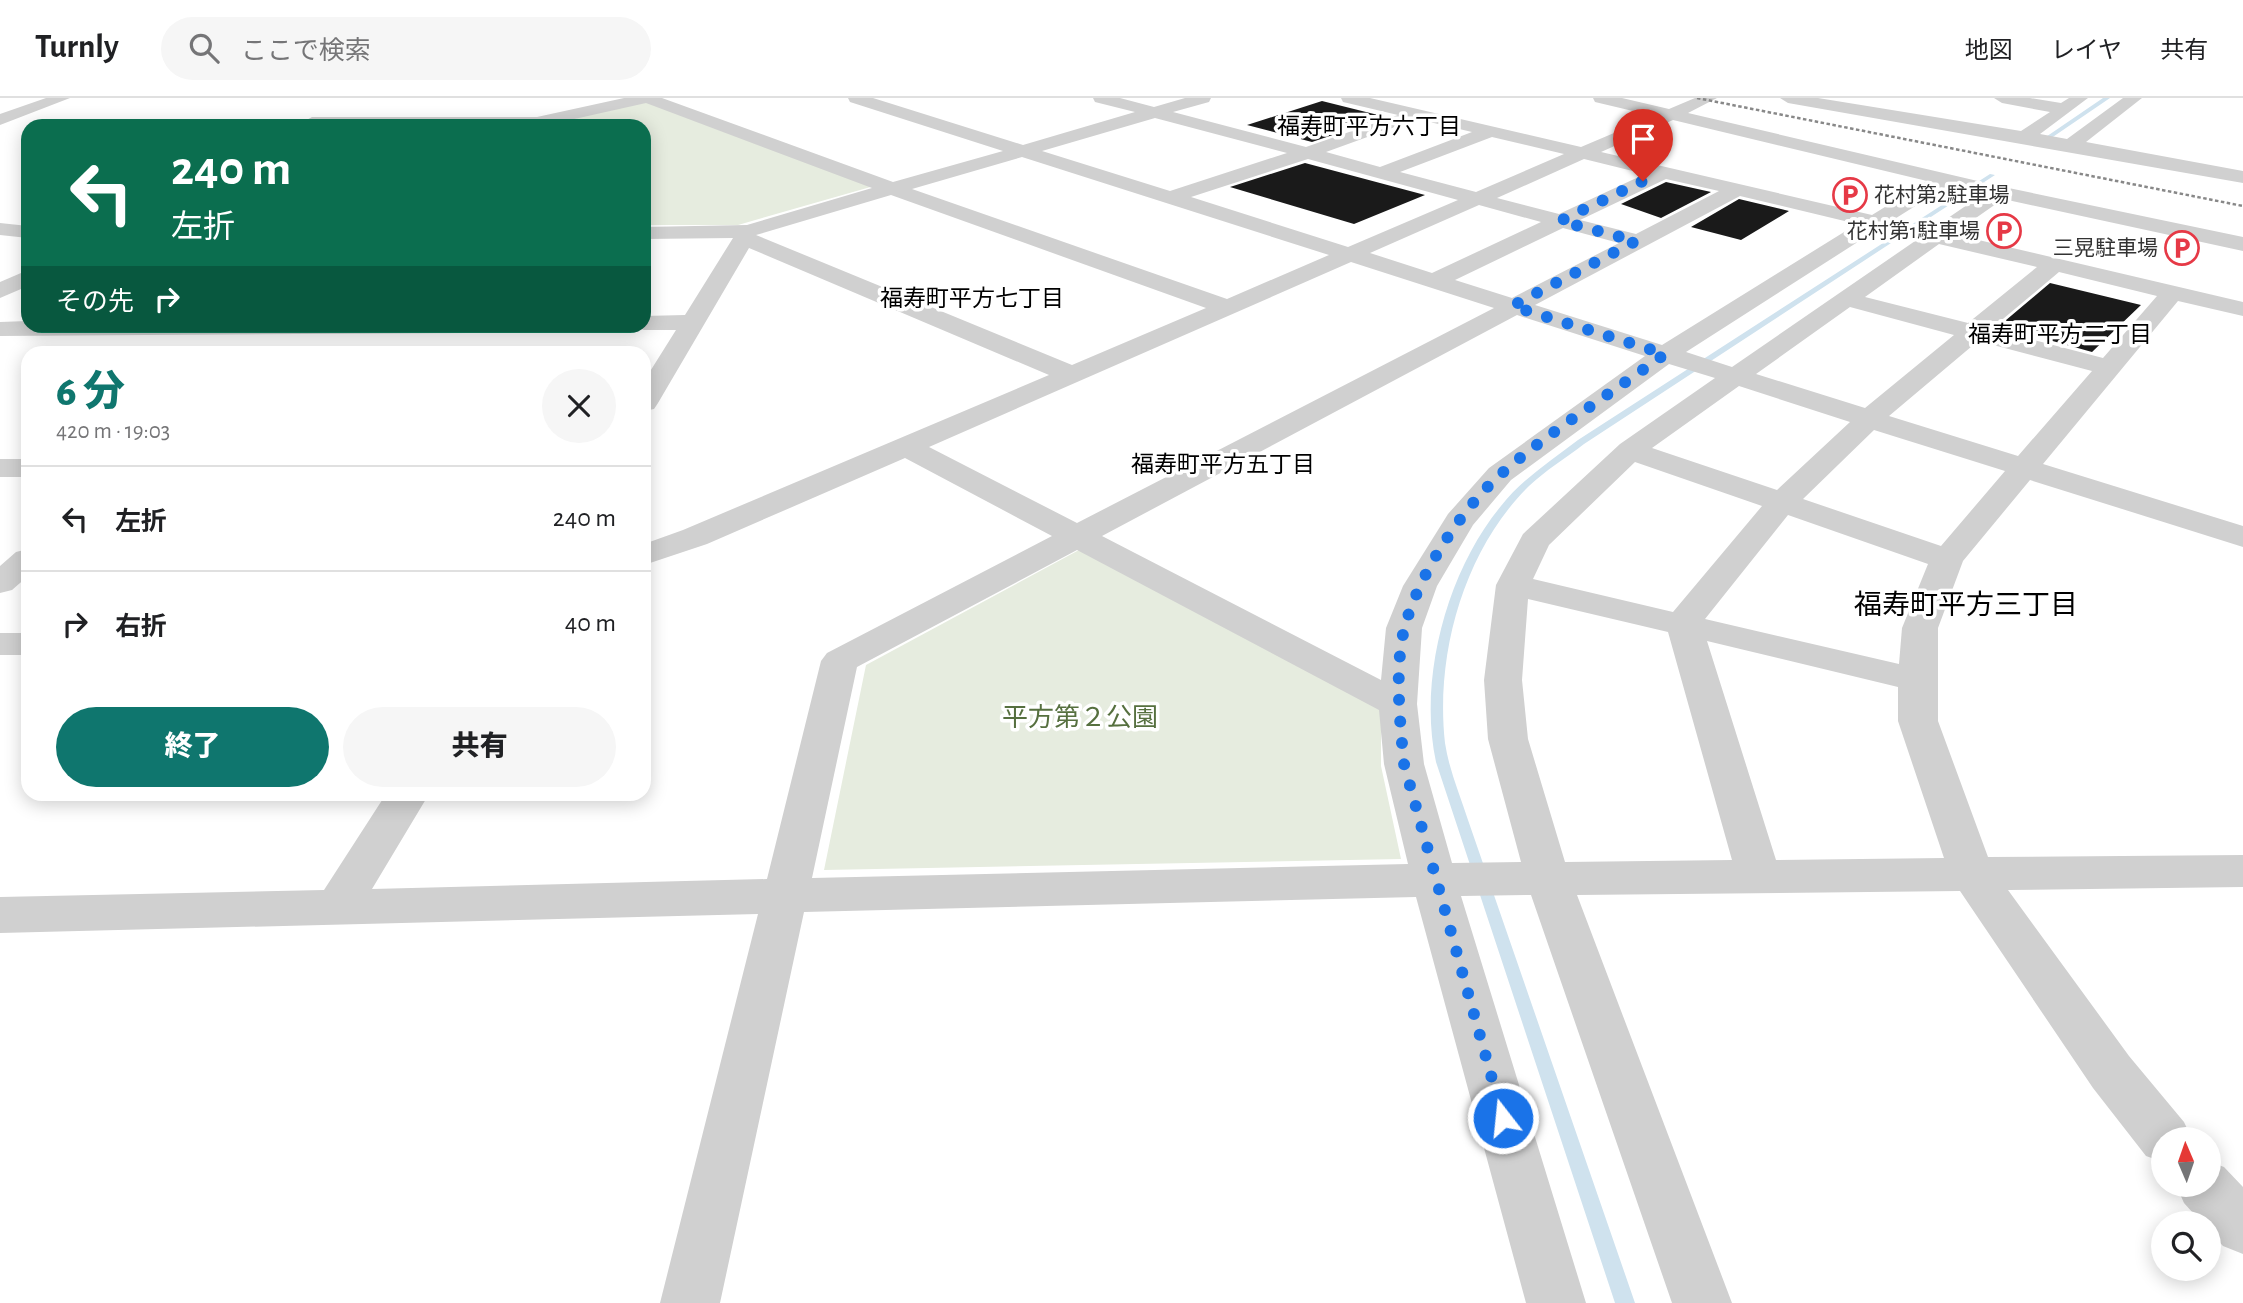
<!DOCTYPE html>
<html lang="ja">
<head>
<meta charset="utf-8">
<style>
  :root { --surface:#fff; --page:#f6f6f6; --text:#202124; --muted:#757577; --line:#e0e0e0; --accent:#0f766e }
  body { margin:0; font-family:"Alegreya Sans","Noto Sans JP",sans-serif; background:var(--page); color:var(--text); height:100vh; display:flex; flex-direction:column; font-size:26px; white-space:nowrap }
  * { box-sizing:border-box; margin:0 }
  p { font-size:23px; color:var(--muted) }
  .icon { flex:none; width:38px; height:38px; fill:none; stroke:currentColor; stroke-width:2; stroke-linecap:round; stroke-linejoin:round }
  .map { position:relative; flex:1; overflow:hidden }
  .panel { position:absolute; left:21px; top:248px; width:630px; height:455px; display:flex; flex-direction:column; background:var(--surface); border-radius:21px; box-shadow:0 4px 18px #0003 }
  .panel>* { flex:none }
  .guide { position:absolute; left:21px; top:21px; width:630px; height:214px; border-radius:21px; box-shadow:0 4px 18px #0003; background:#0b6e4f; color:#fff; overflow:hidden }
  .needle { width:46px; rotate:358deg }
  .buttons { position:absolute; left:2151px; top:1029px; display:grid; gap:14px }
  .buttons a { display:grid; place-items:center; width:70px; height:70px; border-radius:50%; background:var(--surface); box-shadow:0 4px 18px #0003; font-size:35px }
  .pin { position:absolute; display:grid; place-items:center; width:60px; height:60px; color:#fff; margin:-72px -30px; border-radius:50% 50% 50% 0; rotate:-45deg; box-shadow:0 0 7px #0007 }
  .pin .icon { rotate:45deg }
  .me { position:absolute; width:77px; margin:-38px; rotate:344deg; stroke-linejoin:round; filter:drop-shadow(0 0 5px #0008) }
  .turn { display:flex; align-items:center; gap:24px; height:147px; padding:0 35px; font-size:32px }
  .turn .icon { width:91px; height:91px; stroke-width:2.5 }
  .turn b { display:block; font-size:49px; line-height:60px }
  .then { display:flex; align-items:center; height:66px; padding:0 35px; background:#0003; gap:14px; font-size:26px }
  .round { display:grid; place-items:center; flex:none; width:74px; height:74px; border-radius:37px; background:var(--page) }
  .summary { display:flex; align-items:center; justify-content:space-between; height:119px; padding:0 35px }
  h1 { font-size:42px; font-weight:800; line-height:52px; color:var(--accent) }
  .button { display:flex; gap:14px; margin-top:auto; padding:14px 35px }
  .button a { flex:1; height:80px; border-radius:42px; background:var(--accent); color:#fff; font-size:28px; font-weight:800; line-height:80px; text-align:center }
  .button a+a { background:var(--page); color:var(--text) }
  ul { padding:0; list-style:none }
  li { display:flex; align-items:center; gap:21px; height:105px; padding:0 35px; border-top:2px solid var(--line) }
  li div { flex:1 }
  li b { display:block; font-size:26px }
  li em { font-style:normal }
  header { display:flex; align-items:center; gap:42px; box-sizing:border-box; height:98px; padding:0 35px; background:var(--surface); border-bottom:2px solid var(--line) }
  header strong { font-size:33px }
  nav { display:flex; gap:38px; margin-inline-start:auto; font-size:24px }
  .search { width:490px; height:63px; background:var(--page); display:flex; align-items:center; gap:18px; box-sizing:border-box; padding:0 24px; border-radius:38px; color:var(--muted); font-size:26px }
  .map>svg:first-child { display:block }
  .green { fill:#e6ecdf }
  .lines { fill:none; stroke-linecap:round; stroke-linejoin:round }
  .stream { fill:#cfe2ee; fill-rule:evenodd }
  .building { fill:#1a1a1a }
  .minor { fill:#d0d0d0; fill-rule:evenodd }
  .rail { stroke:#888; stroke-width:2.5; stroke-dasharray:3.5 2.5; stroke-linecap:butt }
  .route { stroke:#1a73e8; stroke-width:12; stroke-dasharray:0 21.6 }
  .labels { text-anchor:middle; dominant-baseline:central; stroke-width:7; stroke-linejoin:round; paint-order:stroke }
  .far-poi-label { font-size:21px; fill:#333; stroke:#fff; text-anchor:end }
  .far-neighbourhood-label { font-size:23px; fill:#000; stroke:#fff }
  .park-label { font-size:26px; fill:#56703f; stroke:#fff }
  .neighbourhood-label { font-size:28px; fill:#000; stroke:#fff }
</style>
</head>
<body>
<header>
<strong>Turnly</strong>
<div class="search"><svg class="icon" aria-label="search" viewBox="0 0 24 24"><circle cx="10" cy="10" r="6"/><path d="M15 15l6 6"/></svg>ここで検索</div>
<nav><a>地図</a><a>レイヤ</a><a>共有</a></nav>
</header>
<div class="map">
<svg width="2243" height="1205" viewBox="0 0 2243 1205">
  <rect width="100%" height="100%" fill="#fff"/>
  <path class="green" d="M645 3 874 88 738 127H644V28H546L550 24Z
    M1079 452 1381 609V668L1401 761 824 772 866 567Z"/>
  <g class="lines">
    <path class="stream" d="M2103 0H2110L2041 47H2037V45Z
      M1990 76 1995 77 1584 346C1566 360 1546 372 1529 388 1464 452 1435 556 1445 645 1449 672 1460 697 1468 722L1635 1205H1615L1436 664C1418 581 1447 473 1501 408 1522 381 1551 363 1578 342Z"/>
  </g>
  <path class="building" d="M1322 3 1386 19 1312 44 1247 27Z
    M1305 65 1425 97 1354 126 1230 89Z
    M1666 84 1711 94 1661 120 1621 106Z
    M1739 101 1789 113 1741 142 1691 129Z
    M2050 185 2141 207 2092 254 1999 228Z"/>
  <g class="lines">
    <path class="minor" d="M46 0H70L0 27V16Z
      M624 0H662L893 84 1003 53 850 4 848 0H873L1023 47 1135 14 1095 4 1093 0H1120L1154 9 1185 0H1211L1209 4 1173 14 1306 49 1398 17 1343 4 1341 0H1370L1581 49 1654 18 1595 4 1593 0H1622L1669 11 1695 0H1717L1688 15 1999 88 2243 139V153L2003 101 1953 136 2243 204V218L2178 203 2043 366 2243 428V449L2030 382 1963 463 1938 530V623L1988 759 2243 757V789L2008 792 2129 958 2184 1024 2192 1041H2163V1064L2146 1058 2093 990 1960 793 1577 797 1732 1205H1672L1531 797 1461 798 1586 1205H1526L1416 799 804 814 720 1205H660L758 816 0 835V799L324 792 386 696H429L372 791 767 781 821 563 827 555 1052 438 905 360 707 446 644 467V446L683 432 1049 277 749 150 658 305 654 311 644 313V283L676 232H644L633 228H644V218L685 217 733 140 644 141V129L747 127 872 90 646 5 543 28H307L303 24 312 19H537ZM1155 20 1287 55 1170 93 1042 53ZM1417 21 1472 34 1380 69 1326 54ZM1673 22 1927 83 1872 117 1601 54ZM1492 39 1564 56 1476 94 1400 74ZM1022 59 1329 157 1227 201 912 91ZM1308 61 1458 102 1348 149 1191 99ZM1584 61 1645 76 1559 116 1497 100ZM1666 81 1719 93 1636 136 1580 122ZM1947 88 1983 96 1932 131 1893 122ZM891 97 1206 210 1072 267 756 137ZM1740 98 1857 126 1662 247 1535 207ZM1479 107 1541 124 1432 175 1370 155ZM1563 130 1619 145 1512 200 1455 182ZM1878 131 1918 141 1732 269 1686 254ZM1939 146 2037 169 1968 225 1865 199ZM1351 164 1494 210 1077 425 929 349ZM2059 174 2157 198 2103 260 1991 231ZM1850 209 1954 237 1865 310 1756 276ZM1517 217 1645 258 1489 370 1448 416 1403 488 1386 530 1381 582 1102 438ZM1978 243 2092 273 2018 358 1889 318ZM1669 266 1715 280 1620 346 1523 436 1496 487 1484 582 1488 641 1521 764 1452 765 1424 666 1417 606 1422 530 1437 488 1473 427 1511 382ZM1739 288 1850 324 1777 392 1652 350ZM1874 332 2005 373 1941 448 1803 401ZM1635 364 1762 408 1673 514 1533 481 1549 447ZM1788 417 1928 466 1902 530 1899 566 1705 521ZM1077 452 1379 612 1384 666 1408 766 812 780 857 569ZM1528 501 1668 534 1732 762 1565 764 1528 641 1522 582ZM1707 543 1898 589V623L1944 760 1776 762Z
      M1780 0H1818L2021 33 2050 14 2002 5 1994 0H2030L2061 5 2069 0H2088L2040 36 2067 41 2123 0H2142L2086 44 2243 73V85L1788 5Z
      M0 125 28 128V140L0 137Z
      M28 172V188L0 200V184Z
      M28 223V228H480L477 233 468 235 0 238V224Z
      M0 361H28V379H0Z
      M28 451V478L12 492 0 495V468L16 454Z
      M0 535H28V557H0Z
      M2208 1063 2224 1069 2243 1089V1156L2223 1148 2208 1132V1125H2202L2184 1105 2176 1087H2208Z"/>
    <path class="rail" d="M1697 0 2243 108"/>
  </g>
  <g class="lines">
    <path class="route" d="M1503 1020 1404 666C1400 625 1394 568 1405 528 1419 477 1461 411 1501 376 1550 333 1612 295 1665 256L1512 208 1636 143 1560 123 1643 83"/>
  </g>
  <defs>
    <g id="parking-ring" transform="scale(1.75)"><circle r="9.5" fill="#fff" stroke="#e63946" stroke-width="1.5"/><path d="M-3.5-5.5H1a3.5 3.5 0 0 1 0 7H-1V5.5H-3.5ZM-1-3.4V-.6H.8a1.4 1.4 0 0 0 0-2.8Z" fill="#e63946"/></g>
  </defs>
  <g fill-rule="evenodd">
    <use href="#parking-ring" x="1850" y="97"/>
    <use href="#parking-ring" x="2004" y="133"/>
    <use href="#parking-ring" x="2182" y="150"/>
  </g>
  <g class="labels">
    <g class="far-poi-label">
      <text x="1874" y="97" text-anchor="start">花村第2駐車場</text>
      <text x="1980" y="133">花村第1駐車場</text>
      <text x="2158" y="150">三晃駐車場</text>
    </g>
    <g class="far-neighbourhood-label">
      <text x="1369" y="29">福寿町平方六丁目</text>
      <text x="972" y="201">福寿町平方七丁目</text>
      <text x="2060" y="237">福寿町平方二丁目</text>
      <text x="1223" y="367">福寿町平方五丁目</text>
    </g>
    <g class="park-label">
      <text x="1080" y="620">平方第２公園</text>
    </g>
    <g class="neighbourhood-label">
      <text x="1966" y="508">福寿町平方三丁目</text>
    </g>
  </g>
</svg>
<div class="buttons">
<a><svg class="needle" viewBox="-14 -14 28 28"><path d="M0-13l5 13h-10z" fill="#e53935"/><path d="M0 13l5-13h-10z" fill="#757577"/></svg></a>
<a><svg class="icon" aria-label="search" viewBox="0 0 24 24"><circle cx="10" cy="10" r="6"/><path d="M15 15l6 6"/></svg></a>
</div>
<div class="pin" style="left:1643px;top:83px;background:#d93025"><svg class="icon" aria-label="arrive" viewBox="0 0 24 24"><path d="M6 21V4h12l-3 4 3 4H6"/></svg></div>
<svg class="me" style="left:1503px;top:1020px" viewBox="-20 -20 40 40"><circle r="17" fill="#1a73e8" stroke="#fff" stroke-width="3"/><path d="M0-11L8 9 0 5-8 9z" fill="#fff"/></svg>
<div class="guide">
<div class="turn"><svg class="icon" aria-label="left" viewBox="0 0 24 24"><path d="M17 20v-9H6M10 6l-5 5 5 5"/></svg><div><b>240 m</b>左折</div></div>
<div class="then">その先<svg class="icon" aria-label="right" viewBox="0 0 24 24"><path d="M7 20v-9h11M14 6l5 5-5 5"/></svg></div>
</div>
<section class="panel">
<div class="summary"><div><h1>6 分</h1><p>420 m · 19:03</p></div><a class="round"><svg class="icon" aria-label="close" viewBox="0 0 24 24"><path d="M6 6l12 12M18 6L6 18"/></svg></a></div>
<ul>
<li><svg class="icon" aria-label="left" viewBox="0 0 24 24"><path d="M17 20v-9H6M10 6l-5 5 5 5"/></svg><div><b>左折</b></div><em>240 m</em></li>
<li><svg class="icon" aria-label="right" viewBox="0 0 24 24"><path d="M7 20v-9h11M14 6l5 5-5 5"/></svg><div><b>右折</b></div><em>40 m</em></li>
</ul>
<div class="button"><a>終了</a><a>共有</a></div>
</section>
</div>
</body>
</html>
